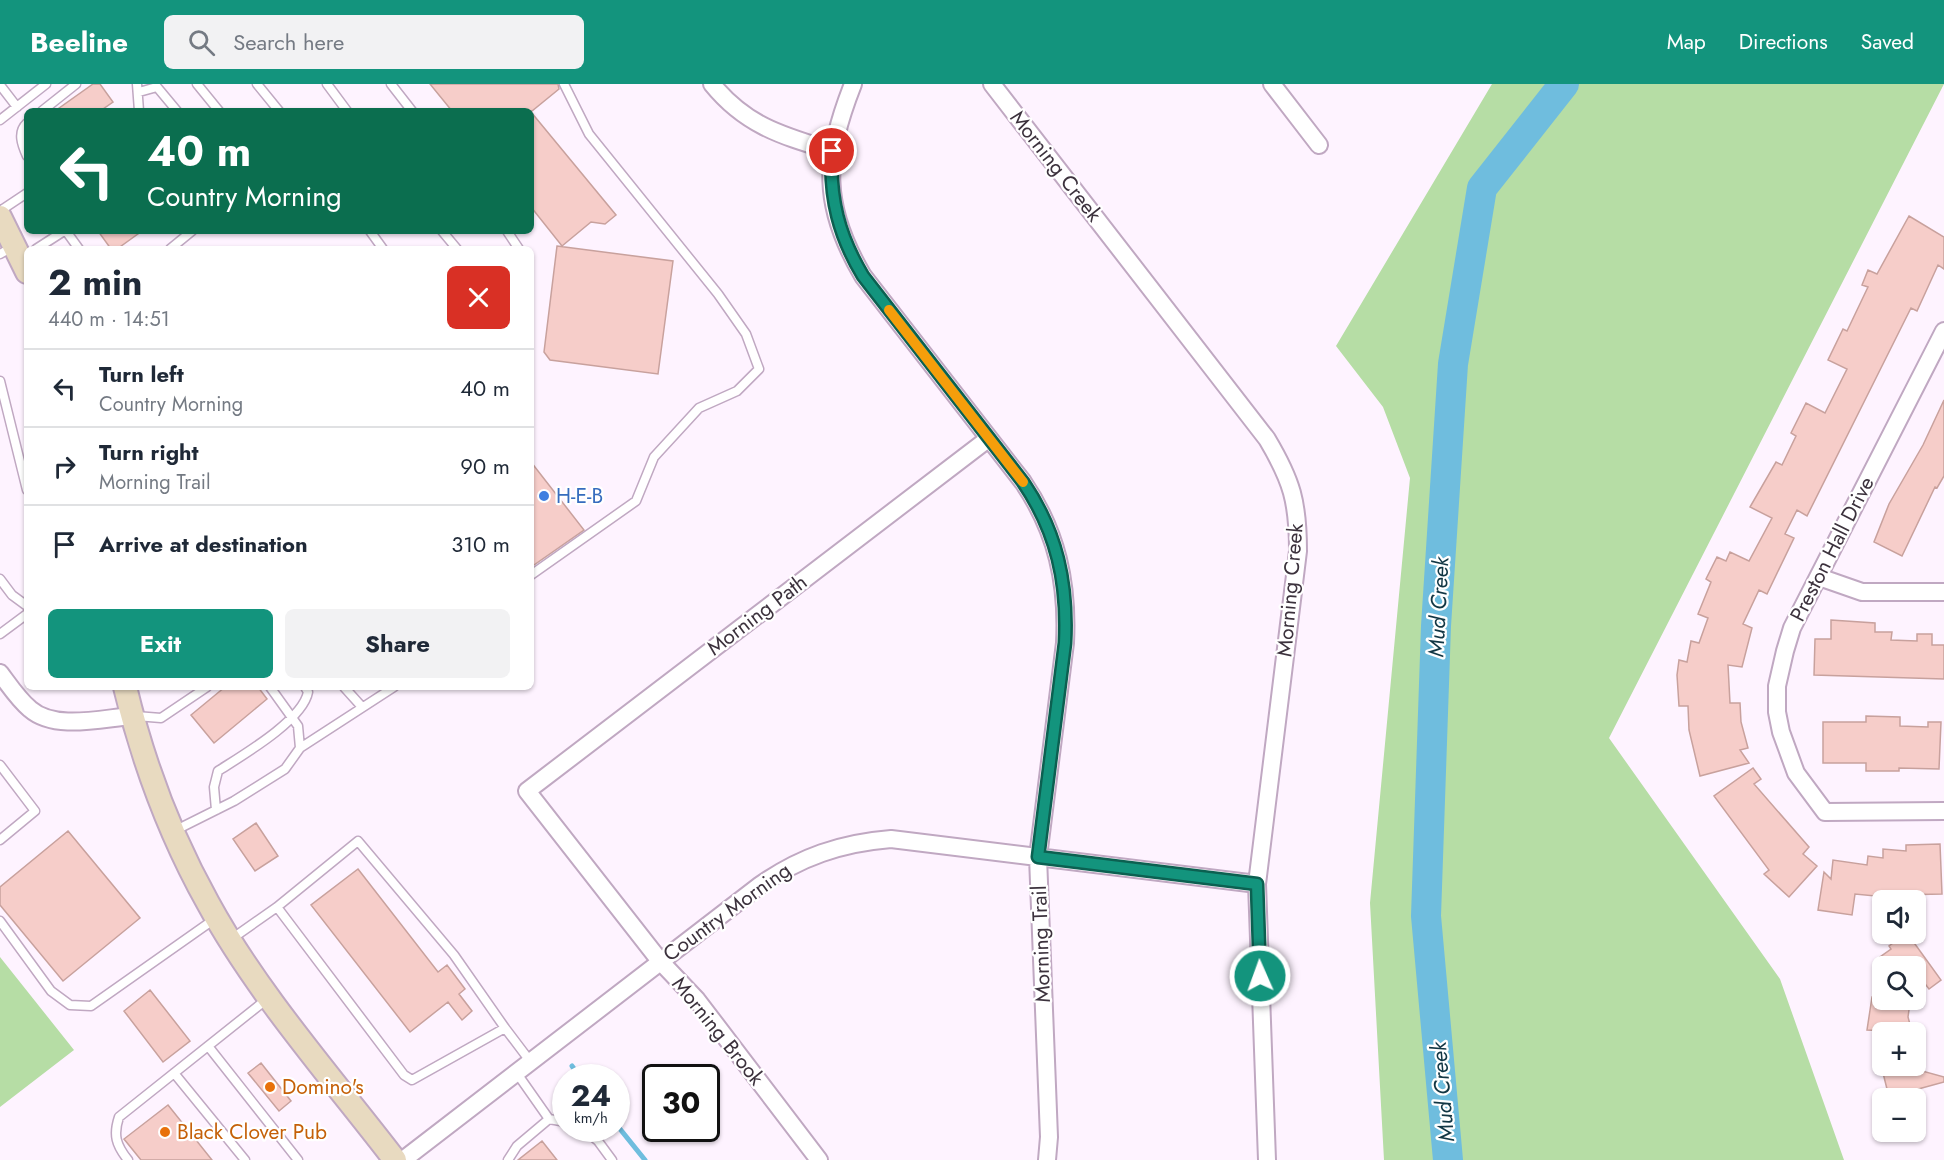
<!DOCTYPE html>
<html lang="en">
<head>
<meta charset="utf-8">
<style>
  :root { --surface:#fff; --page:#f2f2f3; --text:#1f2937; --muted:#747a83; --line:#e0e1e3; --accent:#13947d }
  body { margin:0; font-family:Jost,sans-serif; background:var(--page); color:var(--text); height:100vh; display:flex; flex-direction:column; font-size:22px; white-space:nowrap }
  * { box-sizing:border-box; margin:0 }
  p { font-size:20px; color:var(--muted) }
  .icon { flex:none; width:33px; height:33px; fill:none; stroke:currentColor; stroke-width:2; stroke-linecap:round; stroke-linejoin:round }
  .map { position:relative; flex:1; overflow:hidden }
  .sheet { position:absolute; left:24px; top:162px; width:510px; height:444px; display:flex; flex-direction:column; background:var(--surface); border-radius:9px; box-shadow:0 2px 4px #0004 }
  .sheet>* { flex:none }
  .guide { position:absolute; left:24px; top:24px; width:510px; height:126px; border-radius:9px; box-shadow:0 2px 4px #0004; background:#0b6e4f; color:#fff; overflow:hidden }
  .controls { position:absolute; left:1872px; top:806px; display:grid; gap:12px }
  .controls a { display:grid; place-items:center; width:54px; height:54px; border-radius:9px; background:var(--surface); box-shadow:0 2px 4px #0004; font-size:30px }
  .speed { position:absolute; left:552px; top:980px; display:flex; gap:12px; font-size:30px; font-weight:700; text-align:center }
  .speed>* { display:grid; place-content:center; width:78px; height:78px; border-radius:50%; background:var(--surface); box-shadow:0 2px 4px #0004; line-height:1 }
  .speed small { font-size:15px; font-weight:400 }
  .speed .limit { border:3px solid #111; border-radius:9px; background:#fff; color:#111 }
  .pin { position:absolute; display:grid; place-items:center; width:51px; height:51px; color:#fff; margin:-26px; border:3px solid #fff; border-radius:50%; box-shadow:0 2px 6px #0007 }
  .me { position:absolute; width:66px; margin:-33px; rotate:358deg; stroke-linejoin:round; filter:drop-shadow(0 0 4px #0008) }
  .turn { display:flex; align-items:center; gap:21px; height:126px; padding:0 24px; font-size:27px }
  .turn .icon { width:78px; height:78px; stroke-width:2.5 }
  .turn b { display:block; font-size:42px; line-height:51px }
  .round { display:grid; place-items:center; flex:none; width:63px; height:63px; border-radius:9px; background:var(--page) }
  .overview { display:flex; align-items:center; justify-content:space-between; height:102px; padding:0 24px }
  h1 { font-size:36px; font-weight:700; line-height:45px }
  .action { display:flex; gap:12px; margin-top:auto; padding:12px 24px }
  .action a { flex:1; height:69px; border-radius:9px; background:var(--accent); color:#fff; font-size:24px; font-weight:700; line-height:69px; text-align:center }
  .action a+a { background:var(--page); color:var(--text) }
  ul { padding:0; list-style:none }
  li { display:flex; align-items:center; gap:18px; height:78px; padding:0 24px; border-top:2px solid var(--line) }
  li div { flex:1 }
  li b { display:block; font-size:22px }
  li em { font-style:normal }
  header { display:flex; align-items:center; gap:36px; box-sizing:border-box; height:84px; padding:0 30px; background:var(--accent); color:#fff }
  header strong { font-size:28px }
  nav { display:flex; gap:33px; margin-inline-start:auto; font-size:21px }
  .search { width:420px; height:54px; background:var(--page); display:flex; align-items:center; gap:15px; box-sizing:border-box; padding:0 21px; border-radius:9px; color:var(--muted); font-size:22px }
  .map>svg:first-child { display:block }
  .green { fill:#b6dda5 }
  .lines { fill:none; stroke-linecap:round; stroke-linejoin:round }
  .stream { stroke:#6fbdde; stroke-width:5 }
  .river { stroke:#6fbdde; stroke-width:30 }
  .building { fill:#f6cdc9; stroke:#c8a19d; stroke-width:1.5 }
  .service-casing { stroke:#c0a8c2; stroke-width:11 }
  .minor-casing { stroke:#c0a8c2; stroke-width:20 }
  .secondary-casing { stroke:#c0a8c2; stroke-width:26 }
  .service { stroke:#fff; stroke-width:8 }
  .minor { stroke:#fff; stroke-width:16 }
  .secondary { stroke:#e8dac0; stroke-width:22 }
  .route-casing { stroke:#0c6051; stroke-width:15 }
  .route { stroke:#13947d; stroke-width:10 }
  .slow { stroke:#f59e0b; stroke-width:10 }
  .shop-dot { fill:#3f7fe0; stroke:#fff; stroke-width:2 }
  .food-dot { fill:#e8710a; stroke:#fff; stroke-width:2 }
  .labels { text-anchor:middle; dominant-baseline:central; stroke-width:4.5; stroke-linejoin:round; paint-order:stroke }
  .street-label { font-size:21px; fill:#3c323d; stroke:#fff }
  .shop-label { font-size:21px; fill:#366cbe; stroke:#fff; text-anchor:start }
  .food-label { font-size:21px; fill:#c56008; stroke:#fff; text-anchor:start }
  .water-label { font-size:22px; font-style:italic; fill:#113644; stroke:#fff }
</style>
</head>
<body>
<header>
<strong>Beeline</strong>
<div class="search"><svg class="icon" aria-label="search" viewBox="0 0 24 24"><circle cx="10" cy="10" r="6"/><path d="M15 15l6 6"/></svg>Search here</div>
<nav><a>Map</a><a>Directions</a><a>Saved</a></nav>
</header>
<div class="map">
<svg width="1944" height="1076" viewBox="0 0 1944 1076">
  <rect width="100%" height="100%" fill="#fef3ff"/>
  <path class="green" d="M1492 0H1944L1609 654 1780 895 1844 1076H1384L1370 819 1410 394 1383 323 1336 262Z
    M0 873 74 966 0 1023Z"/>
  <g class="lines">
    <path class="stream" d="M572 982 580 993
      M616 1040 645 1076"/>
    <path class="river" d="M1448 1076 1426 832 1436 542 1453 280 1482 104 1564 0"/>
  </g>
  <path class="building" d="M93 0H100L113 18 100 27H55Z
    M430 0H558L559 5 532 27H452Z
    M531 28 616 131 605 140 591 138 562 162 531 123Z
    M1909 132 1944 153V185L1938 181 1917 227 1911 224 1807 432 1797 426 1785 450 1794 454 1767 510 1759 506 1743 540 1752 544 1742 583 1728 581 1730 619H1740L1741 638 1748 664 1740 666 1749 679 1700 692 1689 646 1688 622H1679L1677 591 1679 576 1687 578 1691 557 1699 559 1708 534 1698 530 1711 498 1706 495 1717 473 1726 477 1730 468 1749 477 1772 434 1750 423 1776 378 1782 381 1796 352 1791 349 1806 319 1825 329 1847 285 1828 276 1843 245 1847 247 1868 203 1862 201 1868 186 1877 190Z
    M98 147H142L117 165H111Z
    M557 162 673 177 658 290 550 276 544 268Z
    M1944 316V392L1937 404 1935 403 1902 472 1874 458 1889 420 1923 361Z
    M531 378 584 446 531 483Z
    M1831 536 1875 539V548H1892L1891 556 1917 557V550H1932V561H1944V595L1814 591 1815 555H1831Z
    M225 603H258L267 615 214 659 191 631Z
    M1866 632 1900 633V642L1928 643V638H1941L1939 685 1899 684V687H1866V679H1823V638H1866Z
    M1753 684 1761 695 1754 700 1809 763 1803 770 1817 782 1789 813 1764 790 1769 786 1714 712Z
    M256 739 278 772 255 787 233 755Z
    M68 747 140 834 63 897 0 821V803Z
    M1940 760 1942 810 1897 811 1896 814 1855 810 1852 831 1818 826 1824 788 1831 795 1833 776 1867 781 1868 772 1883 774V765L1906 767V761Z
    M358 785 438 888 447 881 465 905 459 910 472 927 462 936 448 918 410 948 311 821Z
    M1907 849 1941 896 1929 905 1916 888V882H1887L1880 873 1891 865 1889 862Z
    M150 906 190 957 163 978 124 927Z
    M1872 913 1910 919 1908 933 1912 948 1867 946Z
    M261 979 291 1017 279 1027 248 989Z
    M1881 981H1920L1922 987 1944 993V998L1889 1013Z
    M168 1021 212 1076H141L124 1055Z
    M542 1057 557 1076H518Z"/>
  <g class="lines">
    <g class="service-casing">
      <path id="service" d="M137 0 139 27
        M197 0 219 27
        M257 0 279 27
        M327 0 347 27
        M391 0 412 27
        M0 1 17 23
        M139 8 157 3 177 27
        M42 27 76 0
        M0 36 46 0
        M27 39C17 48 22 61 27 72
        M0 127 27 109
        M66 147 79 165
        M370 147 383 165
        M442 147 457 165
        M507 147 519 165
        M36 165 64 147
        M170 165 192 147
        M0 170 14 162
        M0 297 27 406
        M531 491 636 417 654 373 699 324 737 307 759 285 746 250 718 210 589 50 564 0
        M0 495 12 511 27 522
        M0 550 27 530
        M344 603 362 623
        M136 632 161 634 207 603
        M300 664 394 603
        M0 681 35 727 0 756
        M216 726 214 703 218 687C243 671 303 636 308 608L305 603
        M174 747 234 717 285 685 300 664 298 642 270 603
        M277 823 358 757 454 871 505 944
        M0 837 51 907 70 921 91 922 216 834
        M230 856 277 823 404 991 412 996 505 944 530 977
        M208 962 298 1076
        M516 988 549 1035 566 1038
        M174 989 245 1076
        M582 1044 598 1057 612 1076
        M128 1076C116 1061 113 1051 119 1033L267 915
        M508 1076 517 1062 549 1035"/>
    </g>
    <g class="minor-casing">
      <path id="minor" d="M712 0C746 42 783 52 832 67
        M853 0C824 74 821 121 863 192L1023 398C1057 448 1068 499 1065 559L1038 773 1049 1053 1047 1076
        M992 0 1267 355C1292 397 1298 418 1298 467L1257 800 1267 1076
        M1272 0 1319 61
        M1944 247 1792 544 1785 567 1777 602V628L1781 648 1796 689 1825 728 1944 727
        M1819 493 1862 508H1944
        M0 589C9 601 18 615 30 625 55 647 103 634 132 632
        M403 1076 759 802C800 773 841 759 891 755L1257 800
        M819 1076 697 916 660 877 527 707 988 355"/>
    </g>
    <g class="secondary-casing">
      <path id="secondary" d="M0 133 27 188
        M125 603C143 678 170 751 208 819 257 909 332 994 395 1076"/>
    </g>
    <use href="#service" class="service"/>
    <use href="#minor" class="minor"/>
    <use href="#secondary" class="secondary"/>
  </g>
  <g class="lines">
    <g class="route-casing">
      <path id="route" d="M832 67C829 114 839 152 863 192L1023 398C1057 448 1068 499 1065 559L1038 773 1257 800 1260 892"/>
    </g>
    <use href="#route" class="route"/>
    <path class="slow" d="M889 226 1023 398"/>
  </g>
  <circle class="shop-dot" cx="544" cy="412" r="6"/>
  <g class="food-dot">
    <circle cx="270" cy="1003" r="6"/>
    <circle cx="165" cy="1048" r="6"/>
  </g>
  <g class="labels">
    <g class="street-label">
      <text transform="translate(1056 82) rotate(52)">Morning Creek</text>
      <text transform="translate(1832 465) rotate(-63)">Preston Hall Drive</text>
      <text transform="translate(1290 506) rotate(-85)">Morning Creek</text>
      <text transform="translate(757 531) rotate(-37)">Morning Path</text>
      <text transform="translate(727 828) rotate(-36)">Country Morning</text>
      <text transform="translate(1041 860) rotate(-92)">Morning Trail</text>
      <text transform="translate(718 947) rotate(51)">Morning Brook</text>
    </g>
    <g class="shop-label">
      <text x="556" y="412">H-E-B</text>
    </g>
    <g class="food-label">
      <text x="282" y="1003">Domino's</text>
      <text x="177" y="1048">Black Clover Pub</text>
    </g>
    <g class="water-label">
      <text transform="translate(1438 523) rotate(-87)">Mud Creek</text>
      <text transform="translate(1442 1008) rotate(-95)">Mud Creek</text>
    </g>
  </g>
</svg>
<div class="controls">
<a><svg class="icon" aria-label="sound" viewBox="0 0 24 24"><path d="M4 9h4l5-4v14l-5-4H4zM17 9q2 3 0 6"/></svg></a>
<a><svg class="icon" aria-label="search" viewBox="0 0 24 24"><circle cx="10" cy="10" r="6"/><path d="M15 15l6 6"/></svg></a>
<a>+</a>
<a>−</a>
</div>
<div class="speed"><div>24<small>km/h</small></div><div class="limit">30</div></div>
<div class="pin" style="left:832px;top:67px;background:#d93025"><svg class="icon" aria-label="arrive" viewBox="0 0 24 24"><path d="M6 21V4h12l-3 4 3 4H6"/></svg></div>
<svg class="me" style="left:1260px;top:892px" viewBox="-20 -20 40 40"><circle r="17" fill="#13947d" stroke="#fff" stroke-width="3"/><path d="M0-11L8 9 0 5-8 9z" fill="#fff"/></svg>
<div class="guide">
<div class="turn"><svg class="icon" aria-label="left" viewBox="0 0 24 24"><path d="M17 20v-9H6M10 6l-5 5 5 5"/></svg><div><b>40 m</b>Country Morning</div></div>
</div>
<section class="sheet">
<div class="overview"><div><h1>2 min</h1><p>440 m · 14:51</p></div><a class="round" style="background:#d93025;color:#fff"><svg class="icon" aria-label="close" viewBox="0 0 24 24"><path d="M6 6l12 12M18 6L6 18"/></svg></a></div>
<ul>
<li><svg class="icon" aria-label="left" viewBox="0 0 24 24"><path d="M17 20v-9H6M10 6l-5 5 5 5"/></svg><div><b>Turn left</b><p>Country Morning</p></div><em>40 m</em></li>
<li><svg class="icon" aria-label="right" viewBox="0 0 24 24"><path d="M7 20v-9h11M14 6l5 5-5 5"/></svg><div><b>Turn right</b><p>Morning Trail</p></div><em>90 m</em></li>
<li><svg class="icon" aria-label="arrive" viewBox="0 0 24 24"><path d="M6 21V4h12l-3 4 3 4H6"/></svg><div><b>Arrive at destination</b></div><em>310 m</em></li>
</ul>
<div class="action"><a>Exit</a><a>Share</a></div>
</section>
</div>
</body>
</html>
